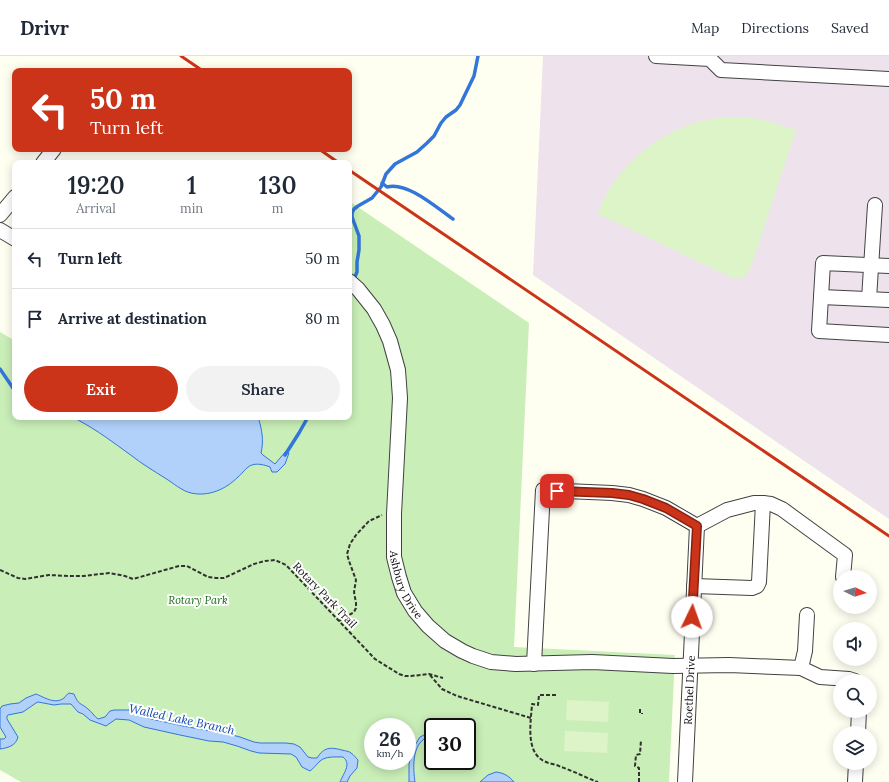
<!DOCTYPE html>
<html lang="en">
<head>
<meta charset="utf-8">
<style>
  :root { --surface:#fff; --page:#f2f2f3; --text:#1f2937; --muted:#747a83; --line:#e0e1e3; --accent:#cc341a }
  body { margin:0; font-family:Lora,serif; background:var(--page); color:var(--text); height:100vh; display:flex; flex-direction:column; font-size:15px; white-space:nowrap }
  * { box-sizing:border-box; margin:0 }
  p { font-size:13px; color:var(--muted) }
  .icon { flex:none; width:22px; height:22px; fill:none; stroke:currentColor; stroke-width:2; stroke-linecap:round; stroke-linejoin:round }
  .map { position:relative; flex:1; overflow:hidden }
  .drawer { position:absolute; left:12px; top:104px; width:340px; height:260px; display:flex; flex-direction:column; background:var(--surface); border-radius:8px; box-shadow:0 2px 10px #0003 }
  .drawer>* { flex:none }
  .top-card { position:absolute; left:12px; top:12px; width:340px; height:84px; border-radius:8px; box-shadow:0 2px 10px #0003; background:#cc341a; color:#fff; overflow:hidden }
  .needle { width:26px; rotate:95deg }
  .controls { position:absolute; left:833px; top:514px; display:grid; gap:8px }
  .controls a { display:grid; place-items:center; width:44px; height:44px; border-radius:50%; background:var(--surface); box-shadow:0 2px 10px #0003; font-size:20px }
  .speed { position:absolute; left:364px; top:662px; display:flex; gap:8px; font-size:20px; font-weight:700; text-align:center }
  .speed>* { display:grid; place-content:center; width:52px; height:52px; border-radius:50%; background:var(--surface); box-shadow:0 2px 10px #0003; line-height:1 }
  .speed small { font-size:10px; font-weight:400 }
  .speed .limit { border:2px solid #111; border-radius:6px; background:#fff; color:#111 }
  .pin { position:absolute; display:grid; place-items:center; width:34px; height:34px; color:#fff; margin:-17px; border-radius:8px; box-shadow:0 2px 6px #0006 }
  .me { position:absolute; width:44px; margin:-22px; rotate:3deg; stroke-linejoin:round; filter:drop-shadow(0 0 3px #0008) }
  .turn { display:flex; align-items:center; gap:14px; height:84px; padding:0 12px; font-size:18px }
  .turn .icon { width:52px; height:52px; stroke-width:2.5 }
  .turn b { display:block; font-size:28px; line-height:34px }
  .eta { display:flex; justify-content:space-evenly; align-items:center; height:68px; text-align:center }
  .eta b { font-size:24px; font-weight:600; line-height:28px }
  .primary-button { display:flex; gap:8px; margin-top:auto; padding:8px 12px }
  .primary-button a { flex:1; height:46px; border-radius:24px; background:var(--accent); color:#fff; font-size:16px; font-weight:600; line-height:46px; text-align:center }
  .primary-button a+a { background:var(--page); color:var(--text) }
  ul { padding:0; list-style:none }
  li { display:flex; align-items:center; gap:12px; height:60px; padding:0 12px; border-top:1px solid var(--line) }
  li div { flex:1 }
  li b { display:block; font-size:15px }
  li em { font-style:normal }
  header { display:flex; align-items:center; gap:24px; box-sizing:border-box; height:56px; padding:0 20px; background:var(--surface); border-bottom:1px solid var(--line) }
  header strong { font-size:19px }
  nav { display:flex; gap:22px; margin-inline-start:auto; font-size:14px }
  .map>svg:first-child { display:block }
  .industrial { fill:#eee3ed }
  .green { fill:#c9eeb7; fill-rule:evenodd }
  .pitch { fill:#ddf4c9 }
  .water { fill:#b1d1fb; stroke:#3276d9 }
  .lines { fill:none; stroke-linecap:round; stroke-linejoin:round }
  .stream { stroke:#3276d9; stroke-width:3.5 }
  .minor-casing { stroke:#424242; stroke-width:16 }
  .path { stroke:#313131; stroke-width:2; stroke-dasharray:4 2; stroke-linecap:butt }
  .minor { stroke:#fff; stroke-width:14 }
  .rail { stroke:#cc341a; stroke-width:3 }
  .route-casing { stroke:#852211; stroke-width:10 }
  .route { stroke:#cc341a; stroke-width:7 }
  .labels { text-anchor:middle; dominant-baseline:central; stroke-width:4; stroke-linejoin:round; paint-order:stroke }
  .street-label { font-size:11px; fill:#0f0f0f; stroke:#fff }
  .park-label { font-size:11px; font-style:italic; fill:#1a6d19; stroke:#fff }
  .water-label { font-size:12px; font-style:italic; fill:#0d48ad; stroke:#fff }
</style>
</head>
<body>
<header>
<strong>Drivr</strong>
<nav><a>Map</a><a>Directions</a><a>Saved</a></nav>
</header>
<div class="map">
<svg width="889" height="726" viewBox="0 0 889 726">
  <rect width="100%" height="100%" fill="#fffff1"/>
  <path class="industrial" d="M543 0H889V463L533 219Z"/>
  <path class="green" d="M349 145 529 267 514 591 675 599 669 726H21L0 714V276L15 285V361H349ZM373 671H407V705H373ZM433 671H467V705H433Z"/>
  <path class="pitch" d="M724 61H745L765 64 796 74 754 202 747 220 735 223 598 158C600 153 602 146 605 141 622 109 652 83 686 70 698 65 711 63 724 61Z
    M567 644 609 646 608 666 566 664Z
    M565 675 608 677 607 697 564 695Z"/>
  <path class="water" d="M74 361H258C262 373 264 385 261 397L263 399 275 408 286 395 289 397 285 408 277 416H272L270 411C265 409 257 407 252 409 246 411 243 417 238 421 226 433 209 441 191 437 182 435 173 427 165 422 154 415 142 408 132 400 114 387 97 374 78 364Z
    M69 637 74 638C79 650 80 646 88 653 92 656 94 660 98 663L105 661 110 655 114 654H131L137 656 147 662 183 670 210 675 225 677 240 681 254 686 260 687H286L294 688 300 691 308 701 312 702H317C324 691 330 691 342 694 345 695 349 695 351 697 354 699 356 702 358 704L357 712 350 720 347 726H340C343 718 352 708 343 701 335 701 326 700 320 705 316 709 314 712 310 715L302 711 296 701 291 698 259 697 251 695 237 690 223 686 209 685 180 679 144 671 129 664 116 663 106 670 90 664 83 658 78 656 71 648H61L54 649 38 646 36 647 23 656 8 659 7 660V663L18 681C16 690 7 692 0 693V683H4L6 681 0 671V653L2 650 10 648 19 647 26 642 36 638C44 641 55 649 64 642 66 640 67 638 69 637Z
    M433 676V679C430 680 427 681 424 683 412 692 413 712 415 726H409V708L412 694 420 681 424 679Z
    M496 716C504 717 509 720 514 726H480L488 719Z"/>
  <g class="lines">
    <path class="stream" d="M382 127 387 131C407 125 437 152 453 163
      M353 225 357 216V206L359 194V180L352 161V157L354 153 358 150 372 142 381 131 386 118 395 108 417 96 427 87 434 80 441 67 446 61 456 54 460 49 474 20 478 0
      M0 313 15 335
      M285 399 299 377 308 361"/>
    <g class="minor-casing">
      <g id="minor">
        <path d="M656 0 710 3 721 14 889 23"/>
        <path d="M43 107 54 93"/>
        <path d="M0 159 15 141"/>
        <path d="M0 174 15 183"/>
        <path d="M889 210 823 207 819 275 889 279"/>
        <path id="s1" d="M349 225 358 233 374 253 383 269 390 285 398 314 400 342 394 458V501L399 521 404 537 415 555 428 570 445 585 462 595 473 600 491 606 516 608 592 606 673 610 729 609 801 612 820 621 849 623 855 625"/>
        <path d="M821 241 889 244"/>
        <path d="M869 243 875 149"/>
        <path d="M697 470 727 454 754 447H763L771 448 782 453 845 499 843 521"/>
        <path d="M694 530 752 532 757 530 759 526 763 447"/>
        <path d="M534 608 543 434 612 437 629 439 643 443 666 452 697 470"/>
        <path d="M801 612 805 595 807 559"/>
        <path d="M858 677 859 655"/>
        <path id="s2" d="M685 726 697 470"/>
        <path d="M855 726 856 707"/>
      </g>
    </g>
    <path class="path" d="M0 514 18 522 25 523 49 519 68 520H84L109 517 125 520 133 523 179 510H187L208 521 216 522H224L254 508 265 505 275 504 286 509 375 603 399 618 405 620H411L429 618 443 622
      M339 565 354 556 356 552V547L354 536 356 524 349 505 347 498 350 488 356 479 369 465 382 459
      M430 619 442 633 457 640 531 662
      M556 639H539L538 649 532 648C531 665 525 696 544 705 549 708 556 708 561 711 574 715 586 722 598 726
      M640 653V657H642V658
      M639 726V712L635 710 636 699 640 698 641 684"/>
    <use href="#minor" class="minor"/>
    <path class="rail" d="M181 0 203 15
      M319 93 339 107
      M349 114 889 480"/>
  </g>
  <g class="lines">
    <g class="route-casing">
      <path id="route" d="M557 435 612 437 629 439 643 443 666 452 697 470 692 561"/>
    </g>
    <use href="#route" class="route"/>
  </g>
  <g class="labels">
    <g class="street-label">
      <text stroke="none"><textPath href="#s1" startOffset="321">Ashbury Drive</textPath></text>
      <text transform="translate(325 539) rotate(46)">Rotary Park Trail</text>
      <text stroke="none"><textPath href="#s2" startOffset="92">Roethel Drive</textPath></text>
    </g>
    <g class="park-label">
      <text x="198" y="544">Rotary Park</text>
    </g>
    <g class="water-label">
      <text transform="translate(182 663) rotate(12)">Walled Lake Branch</text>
    </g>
  </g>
</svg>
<div class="controls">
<a><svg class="needle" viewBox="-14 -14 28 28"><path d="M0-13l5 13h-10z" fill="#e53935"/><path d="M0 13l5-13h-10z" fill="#747a83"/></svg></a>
<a><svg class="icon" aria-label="sound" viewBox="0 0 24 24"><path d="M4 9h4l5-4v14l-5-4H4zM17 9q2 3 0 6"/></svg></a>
<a><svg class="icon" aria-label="search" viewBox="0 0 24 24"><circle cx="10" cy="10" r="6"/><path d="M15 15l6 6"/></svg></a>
<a><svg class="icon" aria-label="layers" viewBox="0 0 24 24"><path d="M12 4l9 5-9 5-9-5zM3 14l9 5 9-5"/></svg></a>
</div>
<div class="speed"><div>26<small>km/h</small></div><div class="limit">30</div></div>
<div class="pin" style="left:557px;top:435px;background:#d93025"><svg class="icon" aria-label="arrive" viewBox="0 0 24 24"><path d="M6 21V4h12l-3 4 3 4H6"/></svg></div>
<svg class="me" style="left:692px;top:561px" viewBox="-20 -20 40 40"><circle r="19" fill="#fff"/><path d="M0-13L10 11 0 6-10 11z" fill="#cc341a"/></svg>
<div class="top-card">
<div class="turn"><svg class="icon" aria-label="left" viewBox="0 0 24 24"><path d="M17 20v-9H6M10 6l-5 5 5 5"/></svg><div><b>50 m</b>Turn left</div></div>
</div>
<section class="drawer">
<div class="eta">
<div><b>19:20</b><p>Arrival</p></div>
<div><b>1</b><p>min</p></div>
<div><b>130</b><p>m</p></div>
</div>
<ul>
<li><svg class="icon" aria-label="left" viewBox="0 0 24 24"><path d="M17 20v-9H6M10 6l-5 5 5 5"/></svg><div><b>Turn left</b></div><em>50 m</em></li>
<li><svg class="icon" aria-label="arrive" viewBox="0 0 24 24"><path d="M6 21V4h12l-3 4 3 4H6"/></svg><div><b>Arrive at destination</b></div><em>80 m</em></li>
</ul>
<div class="primary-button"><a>Exit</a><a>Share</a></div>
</section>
</div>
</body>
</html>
